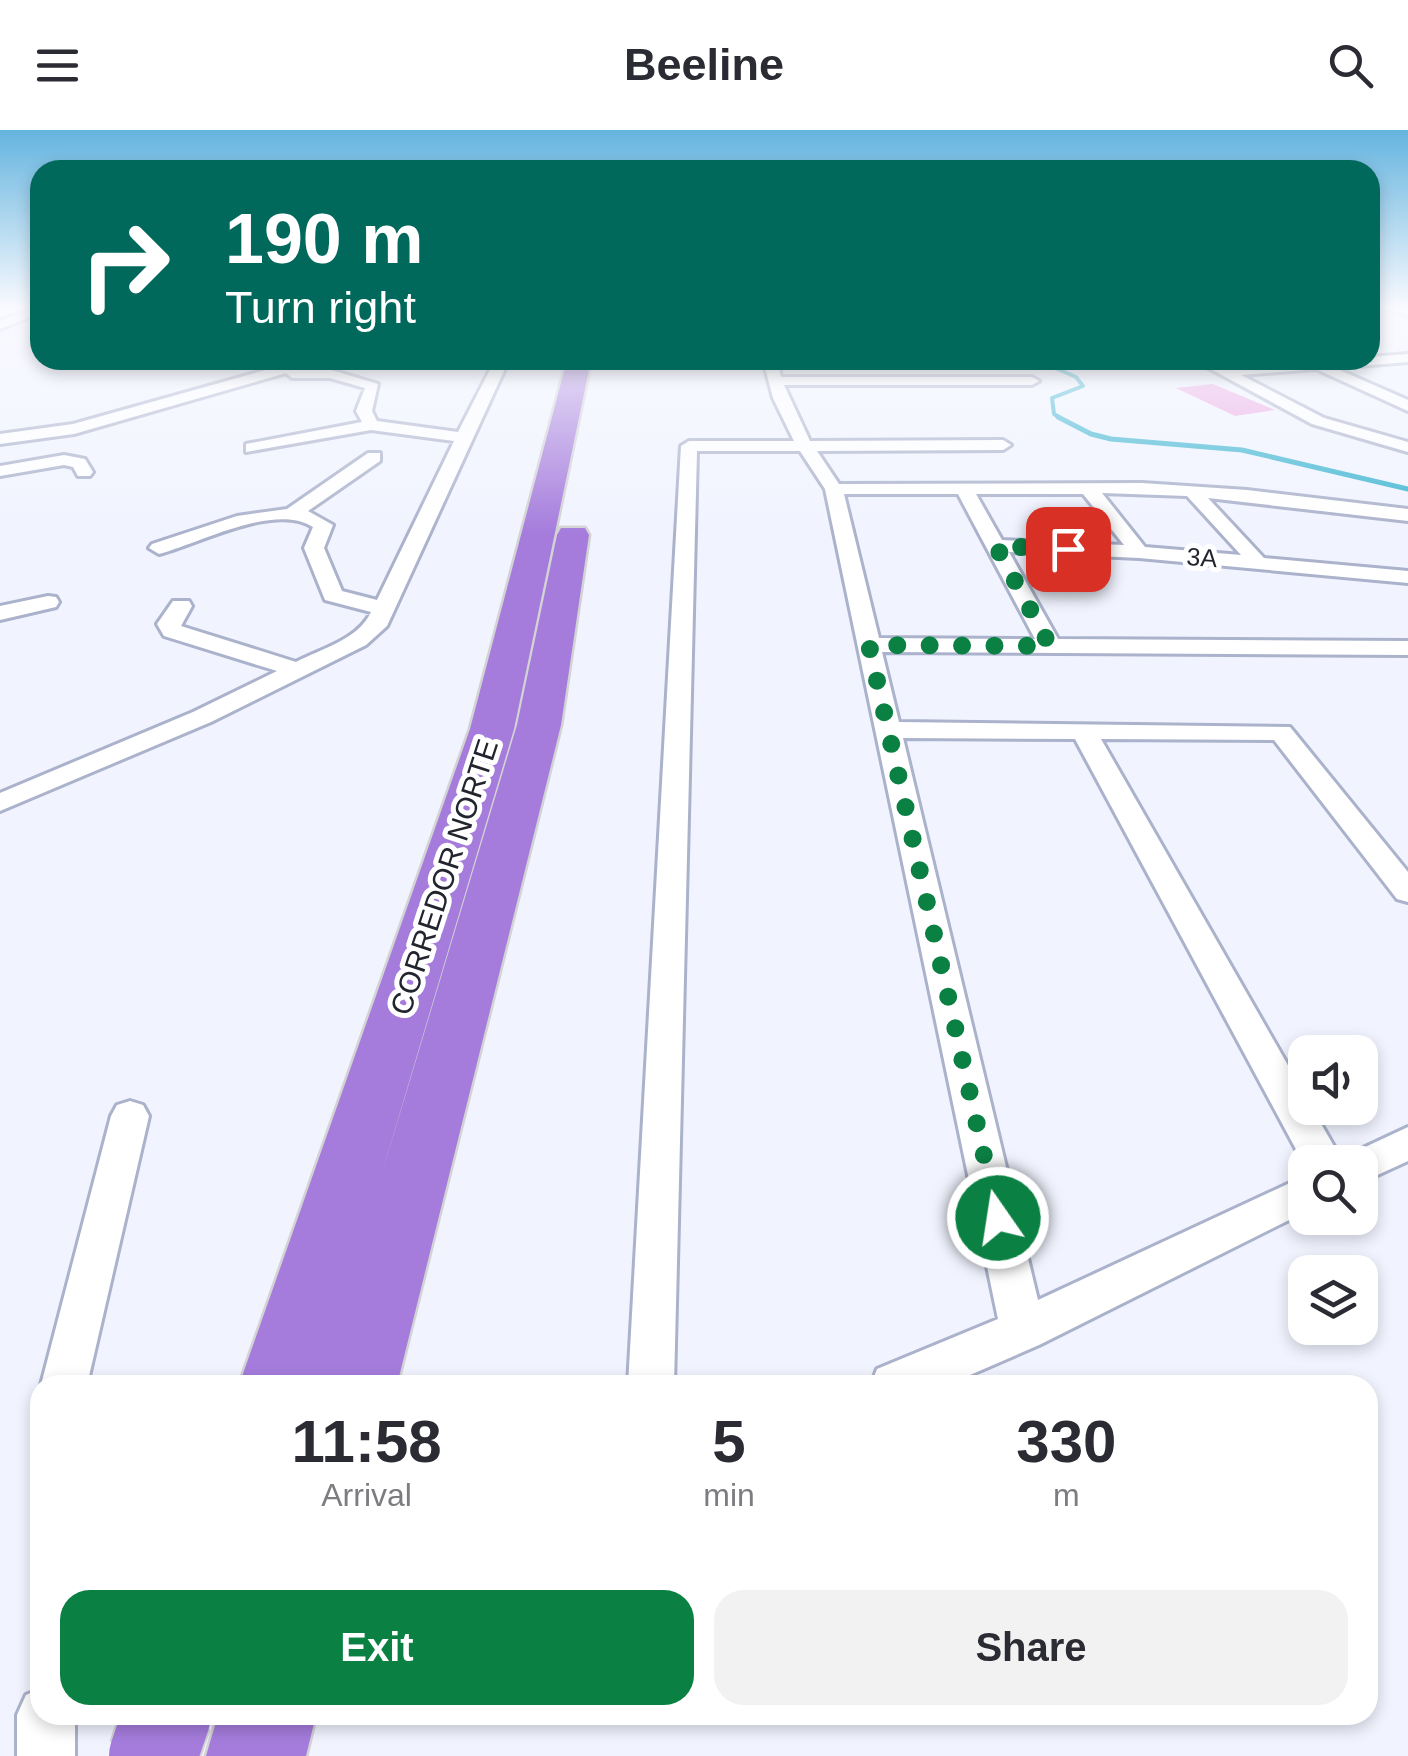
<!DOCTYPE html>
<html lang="en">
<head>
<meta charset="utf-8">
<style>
  :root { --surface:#fff; --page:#f2f2f3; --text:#2b2b33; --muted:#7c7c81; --accent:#0b8043 }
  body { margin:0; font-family:Helvetica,sans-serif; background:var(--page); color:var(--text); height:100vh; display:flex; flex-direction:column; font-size:38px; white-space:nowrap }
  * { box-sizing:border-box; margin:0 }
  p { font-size:32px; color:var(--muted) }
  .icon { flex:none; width:55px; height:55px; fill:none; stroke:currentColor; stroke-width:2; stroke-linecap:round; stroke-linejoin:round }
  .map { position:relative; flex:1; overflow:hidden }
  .details { position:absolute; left:30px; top:1245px; width:1348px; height:350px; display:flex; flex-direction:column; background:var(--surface); border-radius:30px; box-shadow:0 5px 15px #0003 }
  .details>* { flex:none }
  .hud { position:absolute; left:30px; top:30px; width:1350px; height:210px; border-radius:30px; box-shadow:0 5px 15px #0003; background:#00695c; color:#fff; overflow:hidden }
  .buttons { position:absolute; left:1288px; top:905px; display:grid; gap:20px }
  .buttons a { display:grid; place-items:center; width:90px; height:90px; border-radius:20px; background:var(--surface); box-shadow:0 5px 15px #0003; font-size:50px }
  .pin { position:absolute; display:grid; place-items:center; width:85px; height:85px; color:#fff; margin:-42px; border-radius:20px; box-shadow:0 5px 15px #0006 }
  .me { position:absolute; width:110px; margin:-55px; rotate:347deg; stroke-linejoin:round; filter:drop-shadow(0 0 8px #0008) }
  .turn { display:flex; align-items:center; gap:35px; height:210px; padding:0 30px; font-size:45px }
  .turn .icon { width:130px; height:130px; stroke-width:2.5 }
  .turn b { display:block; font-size:70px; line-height:85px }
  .eta { display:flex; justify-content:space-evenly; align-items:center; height:170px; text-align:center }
  .eta b { font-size:60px; font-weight:700; line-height:70px }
  .primary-button { display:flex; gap:20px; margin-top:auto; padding:20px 30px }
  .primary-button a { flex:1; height:115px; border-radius:30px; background:var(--accent); color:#fff; font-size:40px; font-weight:700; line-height:115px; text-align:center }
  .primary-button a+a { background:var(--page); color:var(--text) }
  header { display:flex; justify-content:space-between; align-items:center; height:130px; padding:0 30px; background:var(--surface); font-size:45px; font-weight:700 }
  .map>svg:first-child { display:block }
  .green { fill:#eba8e2 }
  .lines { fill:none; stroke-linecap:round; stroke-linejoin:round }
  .stream-far1 { stroke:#3fb5d1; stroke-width:4 }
  .stream { stroke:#3fb5d1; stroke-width:5 }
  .minor-casing { stroke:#abb2cb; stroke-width:6 }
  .motorway-casing { stroke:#d3d3d5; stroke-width:5 }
  .minor { fill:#fff; fill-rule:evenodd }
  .motorway { fill:#a57cdc; fill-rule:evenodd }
  .motorway-bridge-casing { stroke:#d3d3d5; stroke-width:92; stroke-linecap:butt }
  .motorway-bridge { stroke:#a57cdc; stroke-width:88 }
  .route { stroke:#0b8043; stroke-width:18; stroke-dasharray:0 32.4 }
  .labels { text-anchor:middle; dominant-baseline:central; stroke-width:10; stroke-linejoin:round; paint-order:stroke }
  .far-street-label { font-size:25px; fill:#22252e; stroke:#fff }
  .street-label { font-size:30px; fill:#22252e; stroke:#fff }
</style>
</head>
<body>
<header><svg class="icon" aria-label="menu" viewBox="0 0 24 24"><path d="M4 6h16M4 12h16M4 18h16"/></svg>Beeline<svg class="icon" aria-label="search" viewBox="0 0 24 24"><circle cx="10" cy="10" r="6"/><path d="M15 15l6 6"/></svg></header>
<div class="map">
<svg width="1408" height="1626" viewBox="0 0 1408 1626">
  <rect width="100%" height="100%" fill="#f1f4ff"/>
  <path class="green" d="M1213 254 1275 280 1235 286 1176 258Z"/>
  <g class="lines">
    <path class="stream-far1" d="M1037 230 1076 247 1083 256 1052 268 1054 284 1062 289"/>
    <path class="stream" d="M1058 287 1091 304 1111 309 1242 320 1408 359"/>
    <g class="minor-casing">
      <path id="minor" d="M40 176V183L0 199V191Z
        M1383 176 1408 177V185L1385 179Z
        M1408 224V232L1335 238 1408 270V281L1316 239 1241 245 1324 288 1408 312V322L1312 294 1194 230H1211L1227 238 1370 230V227Z
        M301 230H323L297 240H331L378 254 372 281 377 291 458 302 495 230H509L387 496 366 515 211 592 0 681V663L193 582 277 541 164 506 157 494 173 471H189L192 476 181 496 296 532C321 519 359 509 371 482L325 470 304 418 313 397C275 372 198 414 159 424L149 418 152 414 237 386 287 379 368 323H380V331L308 381 333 395 324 418 342 461 377 470 454 311 371 300 246 322V314L362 292 356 281 365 258 330 248H292L286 243 74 304 0 314V304L73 294Z
        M763 230H777L781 247H1032L1039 251 1032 255H784L810 311 1003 310 1011 315 1003 320 817 321 839 354 1142 353 1247 360 1408 379V391L1208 368 1264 428 1408 441V453L1139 428 1009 422 1058 509 1408 511V525L882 522 899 592 1290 597 1408 742V772L1397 769 1274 610 1101 609 1305 965V978H1312L1343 1032 1346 1026 1408 997V1031L1360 1053V1032H1305V1036L1075 609 903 608 1038 1170 1305 1046V1082L1039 1215 947 1255H871L877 1239 998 1189 825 359 800 321H697L674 1255H628L681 316 689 311H794L773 268ZM1102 363 1187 366 1241 425 1145 417ZM844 364H958L1035 509 879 508ZM976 364H1083L1124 415 1002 410Z
        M64 325 85 329 93 342 90 346H78L73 337 64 335 0 346V336Z
        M48 466 56 467 59 472 56 477 0 490V476Z
        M130 971 143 975 149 986 87 1255H41L111 986 117 975Z
        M40 1559V1585H75V1626H17V1585L26 1565Z"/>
    </g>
    <g class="motorway-casing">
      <path id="motorway" d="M567 230H591L514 599 379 1053 517 595 557 405 561 398H585L589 405 561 595 397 1255H239L470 599Z
        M218 1585H316L306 1626H206Z"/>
    </g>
    <use href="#minor" class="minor"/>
    <use href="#motorway" class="motorway"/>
    <g class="motorway-bridge-casing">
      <path id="motorway-bridge" d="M153 1626 167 1585"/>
    </g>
    <use href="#motorway-bridge" class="motorway-bridge"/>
  </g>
  <linearGradient id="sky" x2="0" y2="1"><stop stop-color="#64b4df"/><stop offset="0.44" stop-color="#f9faff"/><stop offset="1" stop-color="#f9faff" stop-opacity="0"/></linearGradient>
  <rect width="1408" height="403" fill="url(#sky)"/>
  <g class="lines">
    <path class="route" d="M998 1088 869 515 1050 516 996 416 1068 419"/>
  </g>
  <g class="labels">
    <g class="far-street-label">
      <text transform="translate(1202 427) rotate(4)">3A</text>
    </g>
    <g class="street-label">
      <text transform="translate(444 747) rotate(-72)">CORREDOR NORTE</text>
    </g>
  </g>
</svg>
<div class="buttons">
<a><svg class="icon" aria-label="sound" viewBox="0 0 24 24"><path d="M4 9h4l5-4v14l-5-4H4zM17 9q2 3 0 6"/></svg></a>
<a><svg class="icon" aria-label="search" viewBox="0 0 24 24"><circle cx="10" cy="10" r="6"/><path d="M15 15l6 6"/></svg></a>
<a><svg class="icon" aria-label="layers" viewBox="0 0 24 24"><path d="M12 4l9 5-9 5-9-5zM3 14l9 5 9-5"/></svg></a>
</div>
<div class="pin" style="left:1068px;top:419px;background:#d93025"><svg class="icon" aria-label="arrive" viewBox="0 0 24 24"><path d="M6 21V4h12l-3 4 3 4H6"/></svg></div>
<svg class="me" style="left:998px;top:1088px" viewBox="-20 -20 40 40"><circle r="17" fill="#0b8043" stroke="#fff" stroke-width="3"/><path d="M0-11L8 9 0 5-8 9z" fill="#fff"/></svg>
<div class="hud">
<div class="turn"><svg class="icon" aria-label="right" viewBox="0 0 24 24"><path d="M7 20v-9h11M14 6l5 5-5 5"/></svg><div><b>190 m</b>Turn right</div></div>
</div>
<section class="details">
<div class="eta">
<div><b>11:58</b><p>Arrival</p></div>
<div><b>5</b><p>min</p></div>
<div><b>330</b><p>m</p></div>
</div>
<div class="primary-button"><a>Exit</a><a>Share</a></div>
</section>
</div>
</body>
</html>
